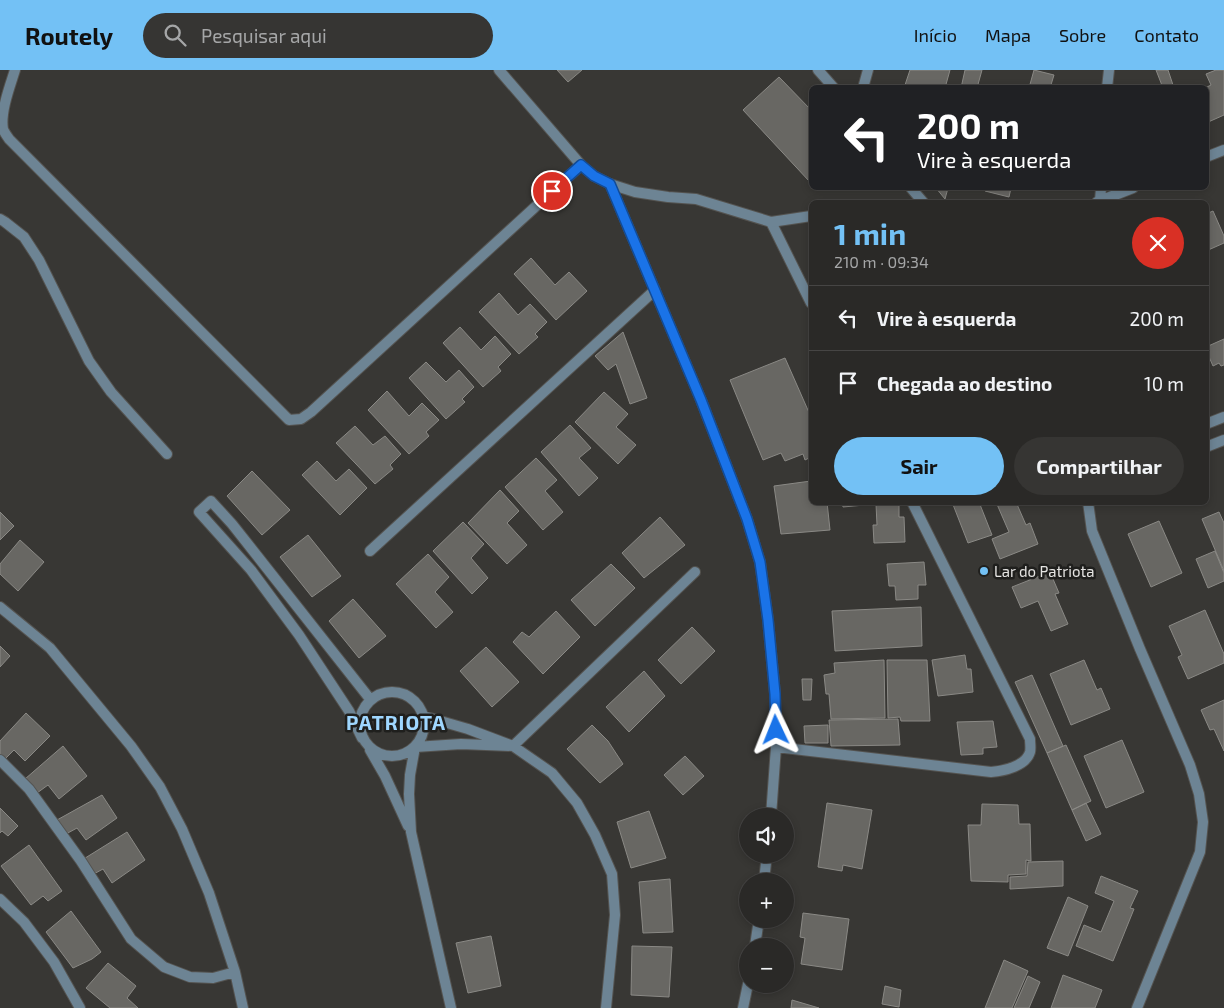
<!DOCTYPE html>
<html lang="pt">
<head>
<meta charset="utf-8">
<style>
  :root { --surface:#2a2927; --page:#363533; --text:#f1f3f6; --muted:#a5a6a7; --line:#464544; --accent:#73c1f5 }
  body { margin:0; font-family:"Exo 2",sans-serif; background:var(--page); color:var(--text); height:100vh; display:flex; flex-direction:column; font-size:19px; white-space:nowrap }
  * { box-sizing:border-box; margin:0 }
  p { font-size:16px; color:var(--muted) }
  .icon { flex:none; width:28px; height:28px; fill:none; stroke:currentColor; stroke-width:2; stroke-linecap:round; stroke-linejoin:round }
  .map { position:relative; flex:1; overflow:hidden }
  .panel { position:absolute; left:809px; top:130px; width:400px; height:305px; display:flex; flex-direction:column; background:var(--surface); border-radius:8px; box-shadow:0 2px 8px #0003,0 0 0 1px var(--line) }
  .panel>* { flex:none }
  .guide { position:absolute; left:809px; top:15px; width:400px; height:105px; border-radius:8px; box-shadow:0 2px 8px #0003,0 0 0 1px var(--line); background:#202124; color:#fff; overflow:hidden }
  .controls { position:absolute; left:739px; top:738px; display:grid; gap:10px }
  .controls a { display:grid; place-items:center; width:55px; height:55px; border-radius:50%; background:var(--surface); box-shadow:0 2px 8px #0003,0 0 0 1px var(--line); font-size:25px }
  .pin { position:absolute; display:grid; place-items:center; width:42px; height:42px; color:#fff; margin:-21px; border:2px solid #fff; border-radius:50%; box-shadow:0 1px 5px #0007 }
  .me { position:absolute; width:55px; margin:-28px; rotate:358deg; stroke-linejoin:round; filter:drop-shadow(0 0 4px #0008) }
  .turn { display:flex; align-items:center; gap:18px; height:105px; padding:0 25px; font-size:22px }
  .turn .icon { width:65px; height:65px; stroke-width:2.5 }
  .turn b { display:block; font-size:35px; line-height:42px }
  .round { display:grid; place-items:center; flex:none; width:52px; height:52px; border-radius:26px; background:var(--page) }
  .headline { display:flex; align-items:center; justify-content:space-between; height:85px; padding:0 25px }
  h1 { font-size:30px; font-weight:700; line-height:38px; color:var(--accent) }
  .cta { display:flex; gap:10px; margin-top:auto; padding:10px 25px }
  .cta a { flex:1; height:58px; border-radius:30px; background:var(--accent); color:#111; font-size:20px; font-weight:700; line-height:58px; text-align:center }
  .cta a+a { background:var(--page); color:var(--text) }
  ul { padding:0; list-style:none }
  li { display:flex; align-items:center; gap:15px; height:65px; padding:0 25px; border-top:1px solid var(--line) }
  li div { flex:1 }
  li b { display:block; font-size:19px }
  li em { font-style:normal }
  header { display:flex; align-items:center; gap:30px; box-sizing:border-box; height:70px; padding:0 25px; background:var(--accent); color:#111 }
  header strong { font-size:24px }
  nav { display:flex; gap:28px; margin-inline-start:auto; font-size:18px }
  .search { width:350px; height:45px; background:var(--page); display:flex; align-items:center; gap:12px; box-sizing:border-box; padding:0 18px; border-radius:28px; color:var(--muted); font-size:19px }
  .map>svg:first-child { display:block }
  .building { fill:#686763; stroke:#8a8985 }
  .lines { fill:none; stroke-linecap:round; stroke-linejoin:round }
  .minor-casing { stroke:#545350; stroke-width:12 }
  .tertiary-casing { stroke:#545350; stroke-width:12 }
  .minor { stroke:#6d8494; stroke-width:10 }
  .tertiary { stroke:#6d8494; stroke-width:10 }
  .route-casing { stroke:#114b97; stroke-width:12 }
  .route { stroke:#1a73e8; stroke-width:9 }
  .poi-dot { fill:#73c1f5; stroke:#1f1f1d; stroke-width:2 }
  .labels { text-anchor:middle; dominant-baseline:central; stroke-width:5; stroke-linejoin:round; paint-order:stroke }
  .poi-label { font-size:15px; fill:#e6e5e3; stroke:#1f1f1d; text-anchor:start }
  .district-label { font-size:20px; font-weight:bold; letter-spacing:1px; fill:#9fd7ff; stroke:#1f1f1d }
</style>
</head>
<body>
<header>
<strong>Routely</strong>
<div class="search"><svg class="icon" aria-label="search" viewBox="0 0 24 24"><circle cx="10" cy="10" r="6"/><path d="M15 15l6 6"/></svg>Pesquisar aqui</div>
<nav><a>Início</a><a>Mapa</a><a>Sobre</a><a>Contato</a></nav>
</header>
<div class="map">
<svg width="1224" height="938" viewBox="0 0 1224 938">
  <rect width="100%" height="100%" fill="#383734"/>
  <path class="building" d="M557 0H582L568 12Z
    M910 0H950L945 18H915L905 15Z
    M965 0H982L977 18H961Z
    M1034 0 1054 5 1050 18H1029Z
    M1156 0H1168L1174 18H1163Z
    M1216 0H1224V45L1206 53 1205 18 1211 15 1206 4Z
    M779 7 811 40V109L809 111 743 40Z
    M936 118H948L945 129Z
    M986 118H1011L1009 127 985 121Z
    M1213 141 1224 166V173L1206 181V144Z
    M531 188 555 215 569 202 587 221 556 250 514 204Z
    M499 223 518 245 530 234 547 252 535 264 538 267 519 284 479 242Z
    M460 257 481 280 495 266 511 284 498 297 501 301 483 317 443 273Z
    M623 262 647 328 630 334 616 294 608 300 595 286Z
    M1224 269V295L1221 296 1219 293 1213 296 1206 280V277Z
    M785 288 811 347V387L805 390 803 384 785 391 781 383 763 390 730 310Z
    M426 292 446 312 459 300 474 317 462 329 465 332 446 349 409 308Z
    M387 321 409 346 422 333 439 350 426 362 429 366 409 384 368 340Z
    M604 322 628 344 616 357 636 375 618 394 575 352Z
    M570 355 591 378 579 388 598 408 579 426 541 382Z
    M355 356 373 375 385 366 401 384 390 395 393 399 375 414 336 373Z
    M536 388 557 410 545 421 563 442 543 460 505 417Z
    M317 391 336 411 349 399 367 418 340 445 302 405Z
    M252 401 290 440 262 465 227 426Z
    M811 411V432H827L830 460 781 464 774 416Z
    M500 420 519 441 507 453 527 475 507 494 468 453Z
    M842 432H886V433L843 437Z
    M952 432H979L992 465 968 473Z
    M996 432H1016L1026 455 1030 453 1038 474 1000 489 992 469 1009 462Z
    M876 434H899V447H904L905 472 874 473 873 455H877Z
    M0 442 14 456 0 470Z
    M1219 442 1224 453V501L1202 449Z
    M660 447 685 475 644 508 622 483Z
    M1159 451 1182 503 1151 517 1128 464Z
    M463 452 484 474 471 488 488 508 472 524 433 481Z
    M308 465 341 506 312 527 280 487Z
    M20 470 44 492 18 521 0 504V494Z
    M1215 481 1224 503V511L1208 518 1196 489Z
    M428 484 449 507 435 522 453 542 436 558 396 514Z
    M924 492 926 515H918V529L896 530 895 516H889L887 494Z
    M611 494 635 518 595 556 571 530Z
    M1050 502 1059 523 1055 524 1068 554 1051 561 1038 531 1021 538 1012 517Z
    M353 529 386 566 359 588 329 551Z
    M921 537 922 576 835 581 832 541Z
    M1205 540 1224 584V593L1188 609 1178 587 1182 585 1169 556Z
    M556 541 580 567 543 604 513 572 522 562 529 567Z
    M692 557 715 581 681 614 658 590Z
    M0 576 10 586 0 597Z
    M486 577 519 612 492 637 460 601Z
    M965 585 967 599H971L973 622 938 626 932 590Z
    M884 590 885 648 831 649 829 624H826L824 605 835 603 834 593Z
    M887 590H927L930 651H901L900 647 888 648Z
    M1084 590 1097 620 1101 618 1110 639 1071 655 1050 604Z
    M644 601 665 626 629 662 606 637Z
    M1032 605 1063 676 1047 683 1015 612Z
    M802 609H812L811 630H803Z
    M1224 630V681L1214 659 1210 660 1201 640Z
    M26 643 50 666 25 691 14 680 5 689 0 685V671Z
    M898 649 900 675 831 676 829 650Z
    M993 651 997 677 983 678V684L961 685 957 652Z
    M592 655 608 671 623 694 600 713 567 679Z
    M828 655V673H805L804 656Z
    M1122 670 1144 722 1106 738 1084 686Z
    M1066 675 1091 731 1072 740 1047 683Z
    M63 676 87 706 59 729 48 715 37 723 25 709Z
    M685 686 704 706 683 725 664 705Z
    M102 725 117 748 86 770 77 758 66 764 57 750Z
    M827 733 872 740 862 799 843 795 842 801 818 797Z
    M1086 733 1101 764 1086 771 1072 740Z
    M982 734 1018 735 1019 754H1030L1031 791 1026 790V804L1008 805V812L971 811 968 755H981Z
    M0 738 18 756 8 766 2 761 0 763Z
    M649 741 666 788 631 798 617 752Z
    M127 762 145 790 112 813 103 799 92 805 82 790Z
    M29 775 62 821 48 831 43 826 31 835 1 796Z
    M1063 791V816L1010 819V807L1027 806 1028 792Z
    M1101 806 1138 821 1130 838 1134 839 1113 891 1076 876 1084 855 1101 862 1114 831 1095 823Z
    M670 809 673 862 643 863 639 812Z
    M1068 827 1088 836 1068 886 1047 878Z
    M71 841 101 882 92 889 73 898 46 862Z
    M803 843 849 849 842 900 801 894 805 868 800 867Z
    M491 866 501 916 468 923 456 873Z
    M632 876 672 877 669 927 631 925Z
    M1004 890 1028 901 1012 938H985Z
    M108 893 136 916 127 928 138 938H110L86 918Z
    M1063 905 1102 920 1095 938H1051Z
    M1028 906 1040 912 1029 938H1014Z
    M885 916 901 920 899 937 882 934Z
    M792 930 819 938H791Z"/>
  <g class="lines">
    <g class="minor-casing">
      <path id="minor" d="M15 0C10 16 0 42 3 59 4 62 7 66 9 69L278 339 289 350 301 349 311 342 581 95
        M818 0 834 18
        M863 18 868 0
        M1107 18 1109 0
        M1206 87 1224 80
        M610 114 701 330 747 449 760 492 768 550 775 624 776 677 771 746
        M911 118 923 132
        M1100 131 1101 118
        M1097 132 1133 118
        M0 149 5 152 24 167 39 190 89 291 111 322 167 384
        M771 152 811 233
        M1088 432 1092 461 1140 579 1190 695 1199 724 1203 752 1200 782 1137 938
        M370 481 655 220
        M0 537 50 578 131 676 160 717 182 759 209 823 235 902 243 938
        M360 654a32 32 0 1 1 64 0a32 32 0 1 1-64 0Z
        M423 646 468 659 513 676 552 703 577 733 595 765 612 804 615 845 606 938
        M362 668 349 641 299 565 251 500 199 442 211 431 232 454 370 629
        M415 677 461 674 513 676 695 502
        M415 677 410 705 409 724 411 762 451 938
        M776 677 991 702C1004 701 1026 696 1030 682 1031 678 1030 673 1030 669L912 432
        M370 680 385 706 408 756
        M0 690 29 719 81 791 131 869 164 897 190 907 213 908 235 902
        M764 811 767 784
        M0 829 24 852 54 892 80 938
        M755 876 759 849
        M743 938 748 914"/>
    </g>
    <g class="tertiary-casing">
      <path id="tertiary" d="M499 0 581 95 594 106 610 114 635 122 668 127 696 129 771 152 811 146
        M1206 354 1224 347
        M1206 377 1224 370"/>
    </g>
    <use href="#minor" class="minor"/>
    <use href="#tertiary" class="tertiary"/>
  </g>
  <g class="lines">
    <g class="route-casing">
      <path id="route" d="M552 121 581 95 594 106 610 114 701 330 747 449 760 492 768 550 775 624 776 660"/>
    </g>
    <use href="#route" class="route"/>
  </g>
  <circle class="poi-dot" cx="984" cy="501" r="5"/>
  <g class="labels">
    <g class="poi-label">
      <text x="994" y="501">Lar do Patriota</text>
    </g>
    <g class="district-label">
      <text x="396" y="652">PATRIOTA</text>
    </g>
  </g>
</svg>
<div class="controls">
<a><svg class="icon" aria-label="sound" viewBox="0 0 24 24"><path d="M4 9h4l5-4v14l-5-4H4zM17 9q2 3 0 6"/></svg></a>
<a>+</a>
<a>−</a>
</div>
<div class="pin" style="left:552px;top:121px;background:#d93025"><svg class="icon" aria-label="arrive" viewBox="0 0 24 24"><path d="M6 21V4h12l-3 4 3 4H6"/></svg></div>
<svg class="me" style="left:776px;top:660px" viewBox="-20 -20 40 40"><path d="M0-17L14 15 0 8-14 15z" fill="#1a73e8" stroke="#fff" stroke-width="4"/></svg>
<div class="guide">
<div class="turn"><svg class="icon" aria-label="left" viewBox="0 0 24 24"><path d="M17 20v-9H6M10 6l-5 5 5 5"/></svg><div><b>200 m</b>Vire à esquerda</div></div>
</div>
<section class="panel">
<div class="headline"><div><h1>1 min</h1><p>210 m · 09:34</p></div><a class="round" style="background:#d93025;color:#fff"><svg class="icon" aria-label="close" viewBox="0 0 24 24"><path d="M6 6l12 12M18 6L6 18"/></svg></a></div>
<ul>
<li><svg class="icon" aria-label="left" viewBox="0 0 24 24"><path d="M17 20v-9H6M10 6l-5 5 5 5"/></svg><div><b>Vire à esquerda</b></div><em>200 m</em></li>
<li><svg class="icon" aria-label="arrive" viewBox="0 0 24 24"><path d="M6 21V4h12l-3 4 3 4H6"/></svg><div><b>Chegada ao destino</b></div><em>10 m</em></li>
</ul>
<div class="cta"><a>Sair</a><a>Compartilhar</a></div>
</section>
</div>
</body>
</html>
